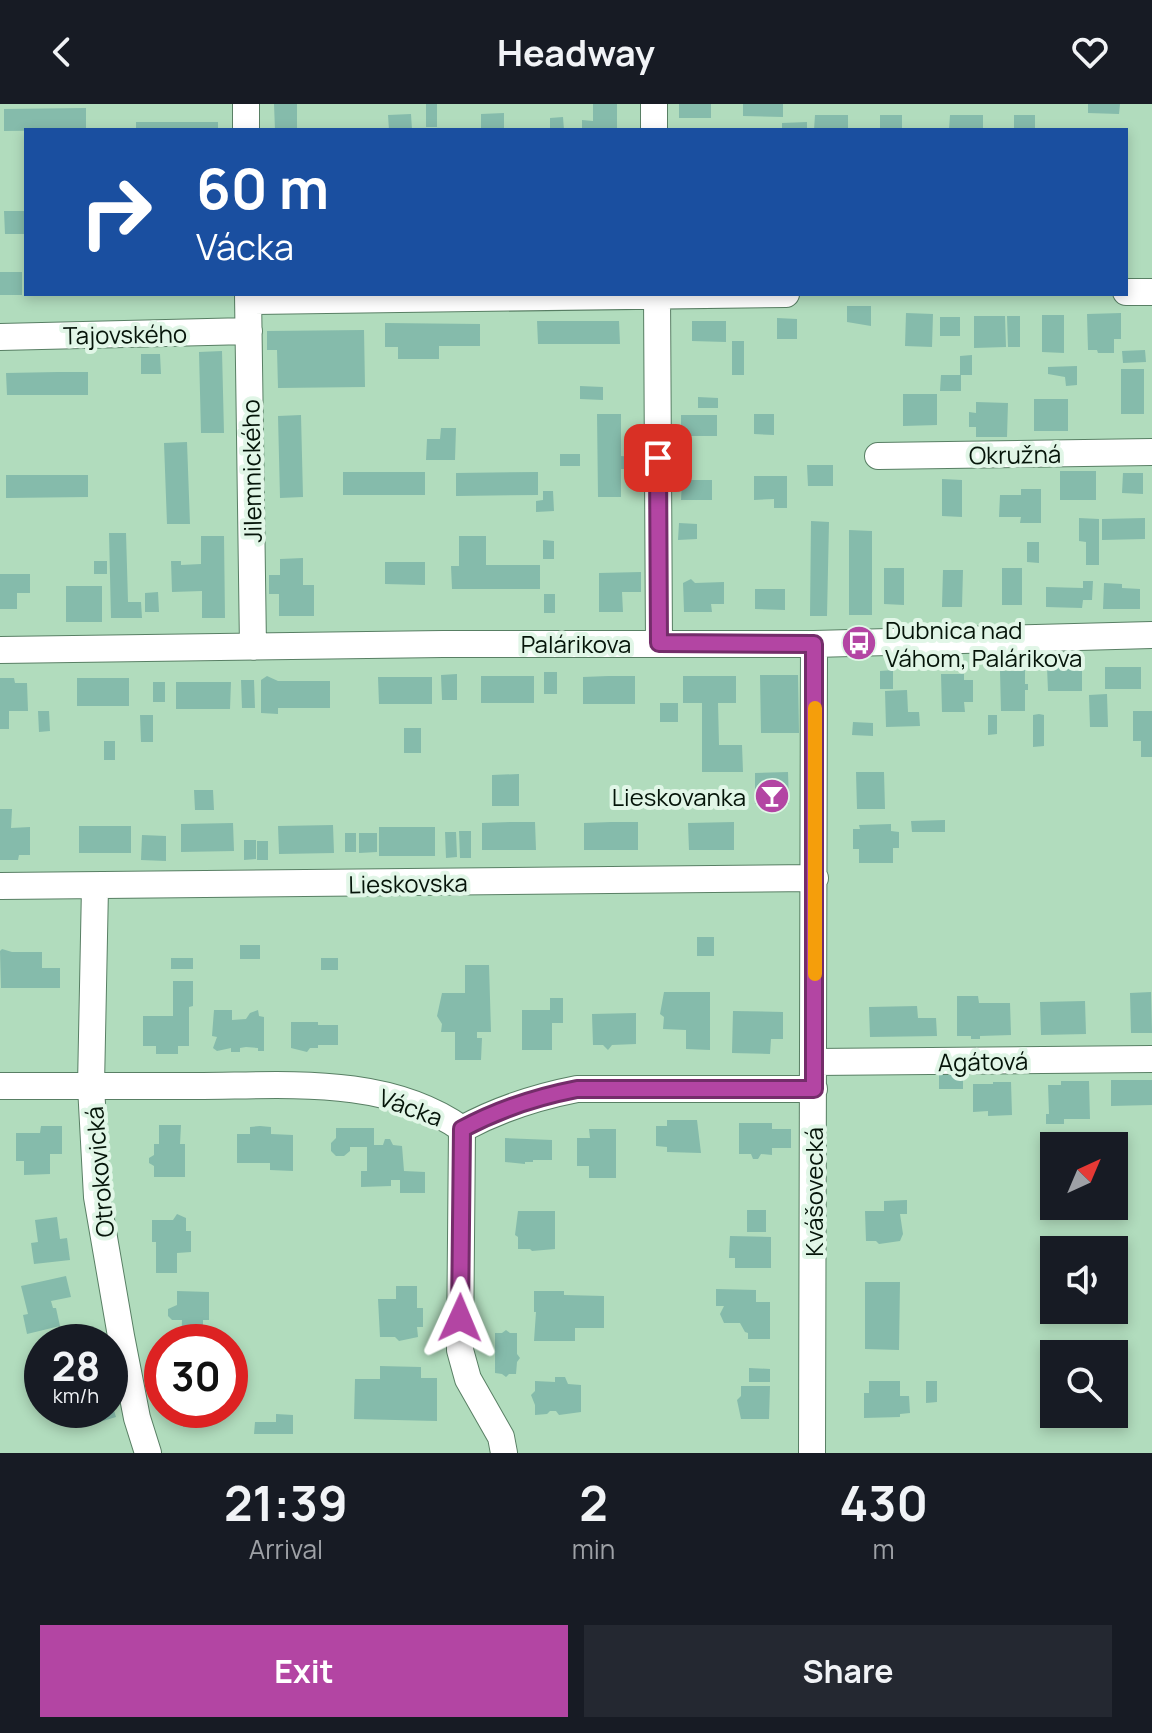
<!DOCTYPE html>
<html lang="en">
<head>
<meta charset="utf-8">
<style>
  :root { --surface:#171b24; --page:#242831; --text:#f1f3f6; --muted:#9ea1a6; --accent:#b345a3 }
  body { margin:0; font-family:Manrope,sans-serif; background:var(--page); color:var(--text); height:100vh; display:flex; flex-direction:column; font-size:30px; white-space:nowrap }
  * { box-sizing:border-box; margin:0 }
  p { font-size:26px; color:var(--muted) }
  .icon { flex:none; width:44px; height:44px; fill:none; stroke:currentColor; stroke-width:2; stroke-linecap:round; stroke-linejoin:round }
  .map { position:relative; height:1349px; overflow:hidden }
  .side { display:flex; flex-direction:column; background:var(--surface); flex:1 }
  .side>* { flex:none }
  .hud { position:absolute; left:24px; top:24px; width:1104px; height:168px; border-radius:0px; box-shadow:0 4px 12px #0003; background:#1a4fa0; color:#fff; overflow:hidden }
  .needle { width:52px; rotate:44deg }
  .controls { position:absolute; left:1040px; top:1028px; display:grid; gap:16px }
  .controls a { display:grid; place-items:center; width:88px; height:88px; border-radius:0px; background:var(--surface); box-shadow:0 4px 12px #0003; font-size:40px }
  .speed { position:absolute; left:24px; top:1220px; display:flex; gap:16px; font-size:40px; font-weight:700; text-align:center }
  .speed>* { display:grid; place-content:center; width:104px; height:104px; border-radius:50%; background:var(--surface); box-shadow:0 4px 12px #0003; line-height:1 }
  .speed small { font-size:20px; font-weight:400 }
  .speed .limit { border:12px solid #d22; background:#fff; color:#111 }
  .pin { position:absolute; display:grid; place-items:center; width:68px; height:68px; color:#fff; margin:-34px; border-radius:16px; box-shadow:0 4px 12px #0006 }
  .me { position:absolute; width:88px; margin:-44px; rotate:1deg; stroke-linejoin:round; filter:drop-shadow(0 0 6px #0008) }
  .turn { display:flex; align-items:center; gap:28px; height:168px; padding:0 40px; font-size:36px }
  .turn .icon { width:104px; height:104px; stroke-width:2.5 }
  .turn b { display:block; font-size:56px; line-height:68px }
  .eta { display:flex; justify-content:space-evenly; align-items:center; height:136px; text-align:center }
  .eta b { font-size:48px; font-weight:700; line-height:56px }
  .primary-button { display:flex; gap:16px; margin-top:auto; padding:16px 40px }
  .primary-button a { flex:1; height:92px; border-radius:0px; background:var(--accent); color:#fff; font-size:32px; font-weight:700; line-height:92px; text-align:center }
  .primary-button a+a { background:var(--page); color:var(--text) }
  header { display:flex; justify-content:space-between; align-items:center; height:104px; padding:0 40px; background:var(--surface); font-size:36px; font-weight:700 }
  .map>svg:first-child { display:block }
  .building { fill:#85bbab }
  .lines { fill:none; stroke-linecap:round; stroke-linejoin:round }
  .minor-casing { stroke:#587f64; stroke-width:28 }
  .minor { stroke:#fff; stroke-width:26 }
  .route-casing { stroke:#742d6a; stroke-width:20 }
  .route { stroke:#b345a3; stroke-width:14 }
  .slow { stroke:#f59e0b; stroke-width:14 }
  .labels { text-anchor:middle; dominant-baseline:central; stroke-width:8; stroke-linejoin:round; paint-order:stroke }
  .street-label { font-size:24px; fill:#051409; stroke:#e1f6e7 }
  .poi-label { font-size:24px; fill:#051409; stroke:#e1f6e7; text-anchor:start }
</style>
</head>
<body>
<header><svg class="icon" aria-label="back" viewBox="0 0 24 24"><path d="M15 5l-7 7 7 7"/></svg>Headway<svg class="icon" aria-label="heart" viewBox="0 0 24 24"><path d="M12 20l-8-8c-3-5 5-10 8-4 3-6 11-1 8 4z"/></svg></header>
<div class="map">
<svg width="1152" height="1349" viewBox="0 0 1152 1349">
  <rect width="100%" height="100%" fill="#b1dcbd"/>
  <path class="building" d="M274 0H297V26H275Z
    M426 0H437V23H426Z
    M593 0H617V26H582V16L593 17Z
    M679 0H711V14H679Z
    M743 0H783V13L743 12Z
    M1088 0H1120L1119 10 1088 9Z
    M86 4V26L4 27V5Z
    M504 9V26H481V10Z
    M411 10 412 26H389L388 11Z
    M815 11H848V26H814Z
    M880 11H902V26H880Z
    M950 11H983V26H949Z
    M1014 11H1035V26H1014Z
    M563 13 564 26H550V14Z
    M136 18H218V26H136Z
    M807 18V26H782V19Z
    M4 107H26V130H5Z
    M0 168H22V191H0Z
    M847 202H871V222L847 218Z
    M906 209 933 210 932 243 905 242Z
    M1121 209V235H1114V249H1098L1097 246H1088L1087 210Z
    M1042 211H1064V249L1042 248Z
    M974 212H1005L1006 243 974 244Z
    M1007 212H1020V243H1008Z
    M940 213H960V232H940Z
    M777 214 797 215V235H777Z
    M537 217H619L620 240H538Z
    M692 217H726V238L692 237Z
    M385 219 480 220V242H439V255H398V243H385Z
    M364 226 365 283 278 284 277 246H267V227Z
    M732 237H744V271H732Z
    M1145 246 1146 258 1123 259 1122 247Z
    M222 247 224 329H201L199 248Z
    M141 250H160L161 270H141Z
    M972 251V271H960V252Z
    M1077 262V281L1066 282 1065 273 1048 270V263Z
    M1121 265H1144V310H1121Z
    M58 268H88V291H7L6 269Z
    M941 271H961V287H940Z
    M580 282 603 283V296L580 295Z
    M903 290H937V321L903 322Z
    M698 293 718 294V304H698Z
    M1034 295H1068V327H1034Z
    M976 298 1008 299 1007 333H976V323H969V308L976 309Z
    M597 310H621V352L635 353V365H621V393H598Z
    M754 310H774V331L754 330Z
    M301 311 303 393 280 394 278 312Z
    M681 311H717V332H681Z
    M441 324H456L455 356H426L427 335H440Z
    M187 338 190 420H167L164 339Z
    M560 350H580V362H560Z
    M807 361H833V382H808Z
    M1060 367H1096V396H1060Z
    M343 368H425V391H343Z
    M538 368V391L456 392V369Z
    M1123 369H1143V390L1122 389Z
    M6 371H88V393L6 394Z
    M754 372H787V404H774V395L754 396Z
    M942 375 962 376V413L942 412Z
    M682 376H712V396H681Z
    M1021 385H1041V419H1020L1021 413H999L1000 391H1021Z
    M543 387H553L554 407 536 408V397L543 396Z
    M1079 414 1099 415V461H1086V438L1079 437Z
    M1145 414V435L1102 436V415Z
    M811 417 829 418 827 512H810Z
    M679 419 697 420V435L678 436Z
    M849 426 872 427V511H849Z
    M109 429H126L128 498H141L142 514H111Z
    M201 432H224L225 514H202V487L172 488 171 457H181V461L201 460Z
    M459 432H486V461H540V485H452L451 462H459Z
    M543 436 554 437V455H543Z
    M1027 438H1039V459L1027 458Z
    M303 454V481H314V512H279V490H269V471H280V455Z
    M94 457H107V470H94Z
    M385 458H425V481L385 480Z
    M884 464H904V501L884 500Z
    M1002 464H1022V501H1002Z
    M943 466H963L962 503H942Z
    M641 468V488H622L623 508H599V469Z
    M0 470H30V489H17V505H0Z
    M691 475 695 479 724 478V500H711L712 508H684L683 479Z
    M1083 477H1093L1092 496H1083L1082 504 1046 503V483L1083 484Z
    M1104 479 1122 480V484L1140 485V505H1103Z
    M66 482H102V518H66Z
    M755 485H785V506L755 505Z
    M158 488 159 508H145V489Z
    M544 490H555V509H544Z
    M1047 563H1082V587H1048Z
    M1105 563H1141V585H1105Z
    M893 566V585H880V567Z
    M1025 566V580H1028V586H1025V607H1001L1000 567Z
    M544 568H557V590H544Z
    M457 570V596H442L441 571Z
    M941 570H964V576H973V598H964L965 608H942Z
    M760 571H798L799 629H761Z
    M267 572 278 577H330V604H278V610L261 609V576Z
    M481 572H534V599H481Z
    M608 572H635V600H583V573Z
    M683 572H736V599H718L719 641H742L743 668H702V599H683Z
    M378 573H432V600H379Z
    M0 574H14L15 579H27L28 607H9V625H0Z
    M77 574H129V602H77Z
    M241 576H254L255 604H242Z
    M153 578H165V598H153Z
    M176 578H231L230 605H176Z
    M907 586 908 608H919L920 622 886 623 885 587Z
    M1107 590 1108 623H1090L1089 591Z
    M660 599H678V618H660Z
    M38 607H49L50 627 39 628Z
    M1133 607H1152V653H1141V637H1133Z
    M1039 610 1044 611V642L1033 643V611Z
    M140 611H153V638H141Z
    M988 611H997V630L988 631Z
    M853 618 873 619V632L852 631Z
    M404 624H421V649H404Z
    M104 637H115V656H104Z
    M788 668 789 700H755V669Z
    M856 668H884L885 705H857Z
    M519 670V702H492V671Z
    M194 686H213L214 706H195Z
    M0 705H12L11 724 30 723V751H19L18 756H0Z
    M945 716V728H912L911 717Z
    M510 718H535L536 746H482V719Z
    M611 718H638V746H584V719Z
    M734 718V746H689L688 719Z
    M233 719 234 747 181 748V720Z
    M891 720V727L899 728V744H893V759H859V745H853V725H860L859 721Z
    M333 721 334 749 279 750 278 722Z
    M79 722H131V749H79Z
    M379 723H435V752H379Z
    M459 727H471V754H460Z
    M445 728H456L457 753 446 754Z
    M345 729H356V748H345Z
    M359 729H377V748L359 749Z
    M142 731 166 732V757L141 756Z
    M244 736H256V755L244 756Z
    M257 737H268V756H257Z
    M697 833H714V852H697Z
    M240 841H260V855H240Z
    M2 845 12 848H42V864H60V884H1L0 847Z
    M171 854H193V865H171Z
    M321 854H338V866H321Z
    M465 861H489L491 928H477V934H482L481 956H455V928H441L442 920 437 912 442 889H465Z
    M173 877H193V902L189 903V942H178V950H156V942H143V912H173Z
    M664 888H710V946L686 945V926L663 925 664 913 660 910Z
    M1151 888 1152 929H1131L1130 889Z
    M957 892H978L979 899H1010L1011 931 980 932V935H971V932H957Z
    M550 894H563V919H552V946H522V906H550Z
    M1085 897 1086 930 1041 931 1040 898Z
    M917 902 918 914H936L937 932 870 933 869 903Z
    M214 906H232V916L246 915 250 909 258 906 259 912 264 913V947H258V944L246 943 240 944V948H231V944L217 947 213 944 217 933 212 932Z
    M733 907 783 908V935H771L770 950 732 949Z
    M636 909V940L612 941 608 946 603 941H593L592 910Z
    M291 918H318V921H338V941H318V944H310L307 948 291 944Z
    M939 968H963V985H939Z
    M1111 976H1152V1001L1111 1002Z
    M1061 977H1089L1090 1015H1064V1020H1046V1010H1049L1048 981H1061Z
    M993 978H1011L1012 1011 988 1012V1007L973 1008V980H993Z
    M667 1016H697L701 1049 667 1048V1043L656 1042V1022H667Z
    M739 1019H772V1025H791V1044H772V1051L761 1050 758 1055H753L751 1050H739Z
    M159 1021H181L180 1040H185V1073H154V1062L149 1059V1054L154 1051V1040H159Z
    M41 1022H62V1050H50V1070L24 1071V1057H16V1029H40Z
    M260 1022 271 1023V1030L293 1031V1067L270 1066V1059H237V1030H250V1023Z
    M336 1024H374V1041H383L385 1035H390L393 1041 402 1042 404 1067 425 1068V1089H400V1076H391V1082L361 1083V1067H367V1043H350V1047L344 1052H336L331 1047V1039L336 1034Z
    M589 1025H616V1074H589V1062H577V1034H590Z
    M505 1034 552 1036V1056H533V1058H525V1060L505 1058Z
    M907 1096V1110H900L903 1130 900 1137 879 1140 876 1137H866L865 1107H884V1097Z
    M747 1106H766V1128H747Z
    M518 1107H555V1145L532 1147 530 1145H518V1133L515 1131Z
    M177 1110 186 1114V1127H191V1148L177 1149V1169H156V1138H152V1116H173Z
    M57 1113 60 1135 67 1134 70 1156 34 1160 31 1139 38 1138 35 1116Z
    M730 1132 771 1133V1164H735V1154H729Z
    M66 1172 71 1193 51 1197 53 1204H56L60 1222 27 1230 23 1211 28 1210 21 1182Z
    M865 1178H900L899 1246 865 1245Z
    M396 1182H417V1204H423V1223H417L418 1233 399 1237 395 1233H380L378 1195H396Z
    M716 1185 756 1186V1198H770V1235H748V1229L745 1228 740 1219H724L720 1210 724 1202H716Z
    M177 1187 209 1188V1216H203V1238H181L182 1216H172L168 1212V1205L177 1201Z
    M534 1187H564V1191L604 1192V1224H575V1237H534L536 1208H534Z
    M506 1226 510 1229H517V1250L520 1254 517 1258 516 1270H509L506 1273 502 1270 495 1269V1229H502Z
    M380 1262 421 1263V1274H437V1317L354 1315 355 1275H380Z
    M749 1264 770 1265V1278H749Z
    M555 1273H565L568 1280 581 1281V1308L559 1311 556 1307H550L547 1310 535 1311V1301L531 1291 535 1287V1277L555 1278Z
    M869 1277H900V1292H909L910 1309 900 1310V1313L864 1314V1289H869Z
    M926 1277H937V1298L926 1299Z
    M741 1282H770L769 1315H741L737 1296 741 1292Z
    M111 1297 116 1313 93 1320 89 1306H110Z
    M183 1306H202V1323H183Z
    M276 1310 293 1311V1330H254L255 1318H276Z"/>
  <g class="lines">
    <g class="minor-casing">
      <path id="minor" d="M246 0V26
        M654 0V26
        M1126 188H1152
        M248 190 253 543
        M657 190 659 539
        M249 197 786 190
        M0 233 249 227
        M878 352 1152 348
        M0 546 443 540H814L1152 531
        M0 782 815 774
        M95 783 91 982 97 1093 121 1232 137 1314 148 1349
        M814 958 1152 955
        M0 982C65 982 130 982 196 982 284 982 386 971 462 1025 499 1005 536 993 577 985H814
        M462 1025 460 1246 468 1275 501 1333 504 1349
        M812 1349 814 540"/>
    </g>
    <use href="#minor" class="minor"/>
  </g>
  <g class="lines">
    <g class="route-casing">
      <path id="route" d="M460 1214 462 1025C499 1005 536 993 577 985H814V540L659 539 658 354"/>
    </g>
    <use href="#route" class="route"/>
    <path class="slow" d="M815 870V604"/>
  </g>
  <defs>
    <g id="bus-disc" transform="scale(1.8)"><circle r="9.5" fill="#b345a3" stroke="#e1f6e7"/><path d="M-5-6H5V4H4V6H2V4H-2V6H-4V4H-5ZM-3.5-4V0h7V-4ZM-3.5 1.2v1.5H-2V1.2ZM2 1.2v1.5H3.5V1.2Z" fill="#fff"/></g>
    <g id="bar-disc" transform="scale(1.8)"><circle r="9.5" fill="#b345a3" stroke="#e1f6e7"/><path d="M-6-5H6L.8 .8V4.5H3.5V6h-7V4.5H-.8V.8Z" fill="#fff"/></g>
  </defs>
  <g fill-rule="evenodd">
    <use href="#bus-disc" x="859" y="539"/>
    <use href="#bar-disc" x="772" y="692"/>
  </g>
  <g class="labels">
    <g class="street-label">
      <text transform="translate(125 230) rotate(-1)">Tajovského</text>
      <text transform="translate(1015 350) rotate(-1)">Okružná</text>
      <text transform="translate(251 367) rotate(-91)">Jilemnického</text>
      <text x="576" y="539">Palárikova</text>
      <text transform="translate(408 779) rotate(-1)">Lieskovska</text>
      <text transform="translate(983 957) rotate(-1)">Agátová</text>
      <text transform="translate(411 1003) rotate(20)">Vácka</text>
      <text transform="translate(99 1068) rotate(-95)">Otrokovická</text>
      <text transform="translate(813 1088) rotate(-90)">Kvášovecká</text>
    </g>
    <g class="poi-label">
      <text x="885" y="525">Dubnica nad<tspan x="885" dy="28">Váhom, Palárikova</tspan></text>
      <text x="746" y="692" text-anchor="end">Lieskovanka</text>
    </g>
  </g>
</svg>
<div class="controls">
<a><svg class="needle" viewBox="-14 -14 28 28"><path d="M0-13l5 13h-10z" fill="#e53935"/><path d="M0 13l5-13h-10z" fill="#9ea1a6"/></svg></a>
<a><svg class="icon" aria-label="sound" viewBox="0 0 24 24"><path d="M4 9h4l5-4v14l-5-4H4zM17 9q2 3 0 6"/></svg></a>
<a><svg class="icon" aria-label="search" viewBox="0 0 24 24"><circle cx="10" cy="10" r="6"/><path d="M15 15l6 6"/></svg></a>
</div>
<div class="speed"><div>28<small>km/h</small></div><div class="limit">30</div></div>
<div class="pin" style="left:658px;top:354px;background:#d93025"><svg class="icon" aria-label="arrive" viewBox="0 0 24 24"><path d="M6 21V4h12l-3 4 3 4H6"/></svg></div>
<svg class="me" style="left:460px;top:1214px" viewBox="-20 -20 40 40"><path d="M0-17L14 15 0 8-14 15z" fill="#b345a3" stroke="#fff" stroke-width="4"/></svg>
<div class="hud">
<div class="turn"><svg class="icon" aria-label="right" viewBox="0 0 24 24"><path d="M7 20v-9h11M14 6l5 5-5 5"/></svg><div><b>60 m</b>Vácka</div></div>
</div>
</div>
<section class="side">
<div class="eta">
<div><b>21:39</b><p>Arrival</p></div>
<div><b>2</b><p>min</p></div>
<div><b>430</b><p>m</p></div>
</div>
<div class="primary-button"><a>Exit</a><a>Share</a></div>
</section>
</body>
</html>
